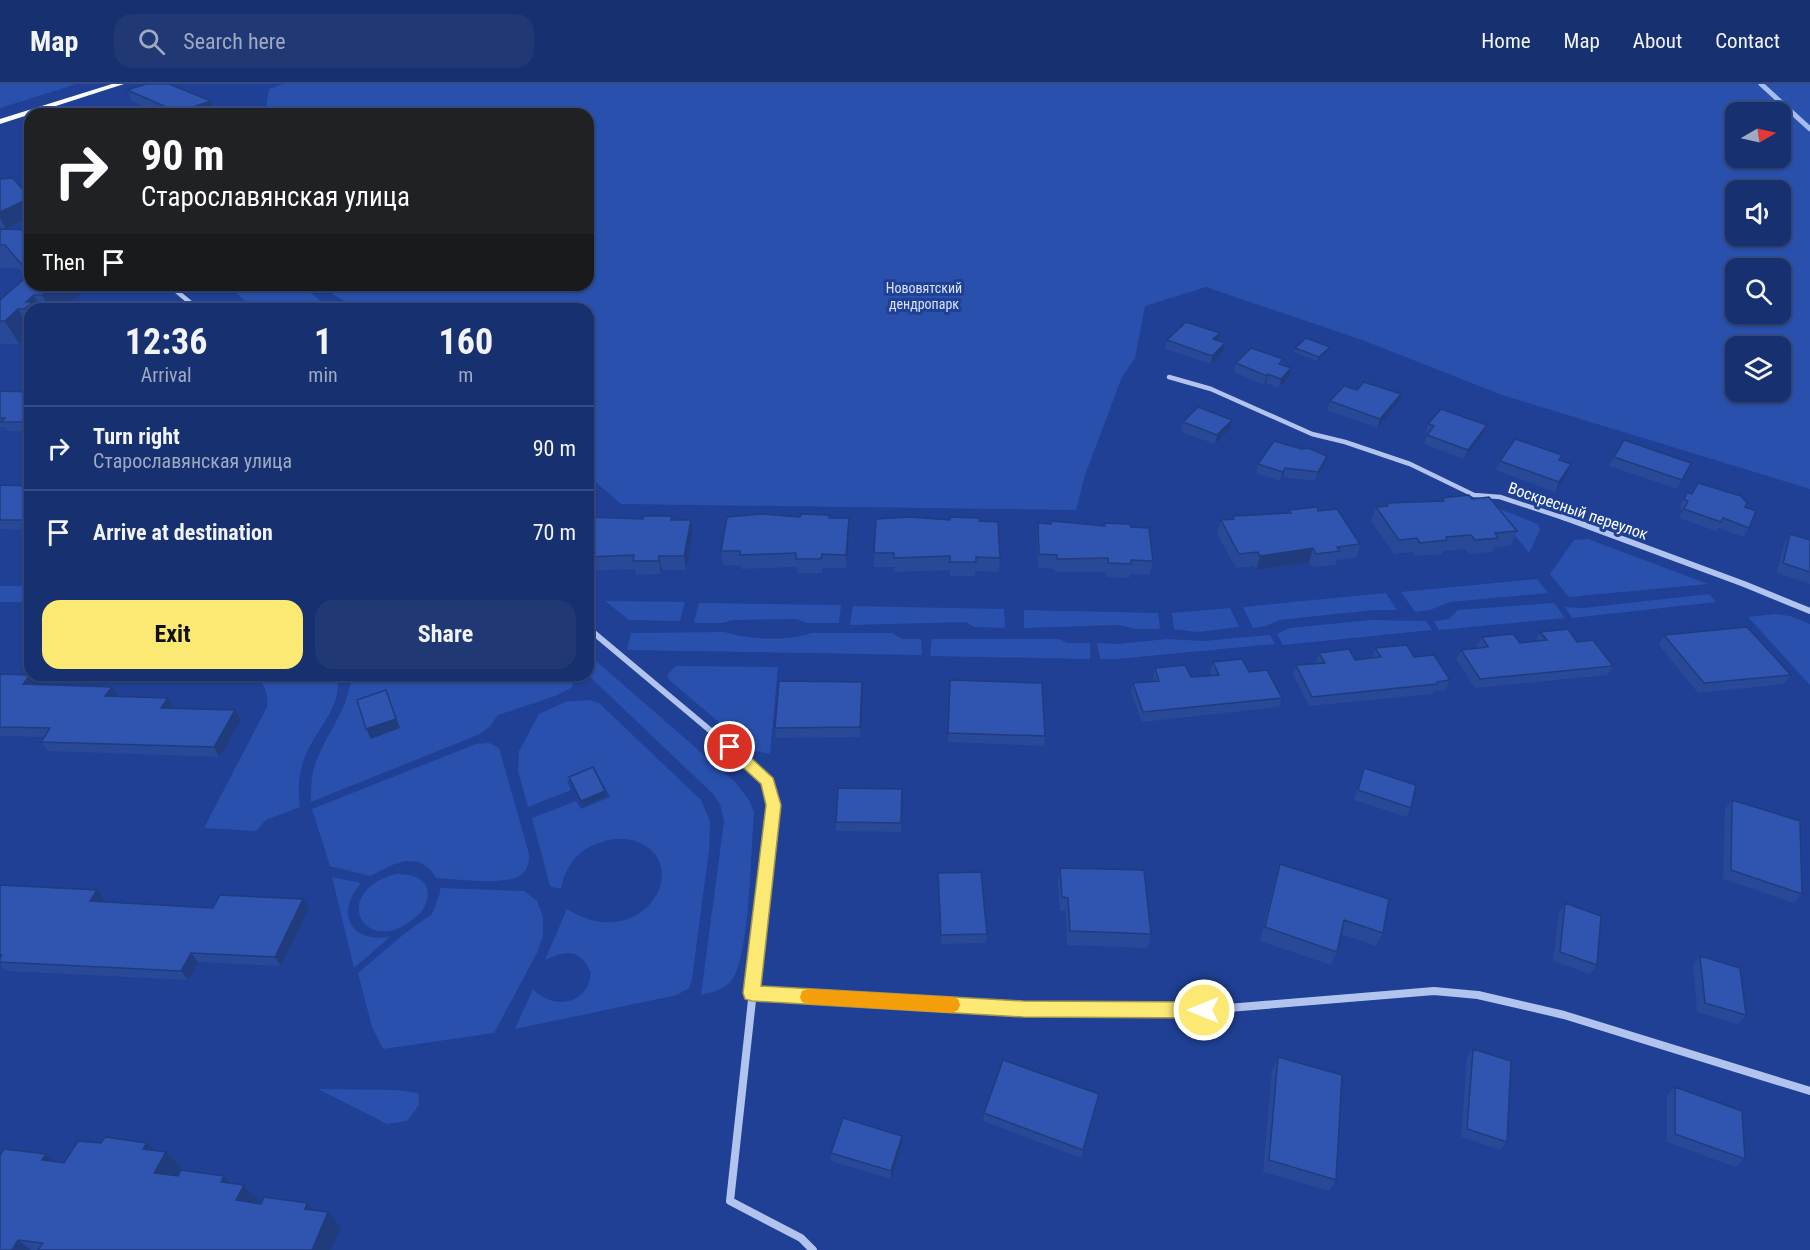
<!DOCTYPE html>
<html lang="en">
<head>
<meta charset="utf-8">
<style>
  :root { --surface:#17306f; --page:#203874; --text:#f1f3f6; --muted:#9ea9c3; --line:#364b82; --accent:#fce973 }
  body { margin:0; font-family:"Roboto Condensed",sans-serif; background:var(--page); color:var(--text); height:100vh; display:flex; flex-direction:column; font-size:22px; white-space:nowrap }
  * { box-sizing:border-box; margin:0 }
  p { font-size:20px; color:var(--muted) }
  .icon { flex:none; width:33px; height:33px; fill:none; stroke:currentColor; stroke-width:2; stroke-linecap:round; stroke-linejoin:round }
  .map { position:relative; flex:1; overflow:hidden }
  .drawer { position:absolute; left:24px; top:219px; width:570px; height:378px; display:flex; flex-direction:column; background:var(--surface); border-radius:18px; box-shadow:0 2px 4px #0004,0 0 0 2px var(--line) }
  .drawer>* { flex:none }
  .hud { position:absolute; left:24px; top:24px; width:570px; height:183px; border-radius:18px; box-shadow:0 2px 4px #0004,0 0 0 2px var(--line); background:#202124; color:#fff; overflow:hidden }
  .needle { width:39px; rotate:81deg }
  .fabs { position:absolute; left:1725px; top:18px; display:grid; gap:12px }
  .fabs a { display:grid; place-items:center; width:66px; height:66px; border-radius:12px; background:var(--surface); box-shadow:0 2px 4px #0004,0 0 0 2px var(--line); font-size:30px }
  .pin { position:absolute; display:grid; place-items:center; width:51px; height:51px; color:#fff; margin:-26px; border:3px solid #fff; border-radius:50%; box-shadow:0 2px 6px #0007 }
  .me { position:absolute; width:66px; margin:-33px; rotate:270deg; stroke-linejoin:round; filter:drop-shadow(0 0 4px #0008) }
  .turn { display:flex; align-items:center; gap:21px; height:126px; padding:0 18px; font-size:27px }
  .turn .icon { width:78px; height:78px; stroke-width:2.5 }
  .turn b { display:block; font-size:42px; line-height:51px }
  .then { display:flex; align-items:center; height:57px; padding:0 18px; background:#0003; gap:12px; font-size:22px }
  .eta { display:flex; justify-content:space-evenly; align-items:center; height:102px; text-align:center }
  .eta b { font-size:36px; font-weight:700; line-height:42px }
  .action { display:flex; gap:12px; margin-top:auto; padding:12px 18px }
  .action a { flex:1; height:69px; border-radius:18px; background:var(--accent); color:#111; font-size:24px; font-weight:700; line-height:69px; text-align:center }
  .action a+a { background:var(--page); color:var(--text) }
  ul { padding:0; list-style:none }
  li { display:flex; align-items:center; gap:18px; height:84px; padding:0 18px; border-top:2px solid var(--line) }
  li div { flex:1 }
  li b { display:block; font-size:22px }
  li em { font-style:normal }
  header { display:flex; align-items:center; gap:36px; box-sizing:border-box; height:84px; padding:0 30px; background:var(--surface); border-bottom:2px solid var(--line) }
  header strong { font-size:28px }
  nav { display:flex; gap:33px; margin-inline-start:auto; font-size:21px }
  .search { width:420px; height:54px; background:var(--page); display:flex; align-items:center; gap:15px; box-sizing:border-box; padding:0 21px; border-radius:18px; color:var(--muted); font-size:22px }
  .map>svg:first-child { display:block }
  .green { fill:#2950ac; fill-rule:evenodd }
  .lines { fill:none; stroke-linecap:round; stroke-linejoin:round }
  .stream { stroke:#a6bdef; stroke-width:5 }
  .minor-far3 { stroke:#b2c4ee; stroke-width:4 }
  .minor-far2 { stroke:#b2c4ee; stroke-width:4.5 }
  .minor-far1 { stroke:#b2c4ee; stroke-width:6 }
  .minor { stroke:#b2c4ee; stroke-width:8 }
  .primary { fill:#f9fbff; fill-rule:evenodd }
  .wall { fill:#284998 }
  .shaded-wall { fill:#213c7c }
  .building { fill:#2f55b1; stroke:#213c7c; stroke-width:1.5 }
  .route { fill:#fce973; stroke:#a4974b; stroke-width:1.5 }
  .slow { fill:#f59e0b }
  .labels { text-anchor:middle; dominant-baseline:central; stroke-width:6; stroke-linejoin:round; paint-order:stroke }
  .far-park-label { font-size:14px; fill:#d8e2fa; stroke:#1f4094 }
  .street-label { font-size:16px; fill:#fff; stroke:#1f4094 }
</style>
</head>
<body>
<header>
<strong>Map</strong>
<div class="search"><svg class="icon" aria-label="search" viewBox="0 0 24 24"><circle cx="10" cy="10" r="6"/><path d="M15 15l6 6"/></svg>Search here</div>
<nav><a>Home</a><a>Map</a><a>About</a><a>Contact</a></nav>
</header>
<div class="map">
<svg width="1810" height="1166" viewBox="0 0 1810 1166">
  <rect width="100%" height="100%" fill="#1f4094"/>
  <path class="green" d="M0 0H77L0 24Z
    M283 0H1810V405L1502 311 1365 257 1206 203 1145 222 1135 274 1122 293 1085 391 1076 426 621 420 588 391V225H356L319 201H588V30H265L269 5ZM1736 28H1780V74H1736ZM1736 106H1780V152H1736ZM1736 184H1780V230H1736ZM1736 262H1780V308H1736Z
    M228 201H303L329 225H254Z
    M1492 422 1538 440 1540 446 1529 469Z
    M1588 455 1708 500 1569 513 1550 490 1574 456Z
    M1537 495 1548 509 1450 518 1430 526 1415 528 1401 508Z
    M0 502H30V510L23 518H0Z
    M1386 509 1397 526H1374L1279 536 1266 542 1253 544 1243 523Z
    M1709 510 1716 518 1572 534 1565 523 1583 524Z
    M605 517 685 518 680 537 629 536Z
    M699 519 841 521 839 539H807L797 535 732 536 723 539H694Z
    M1554 519 1565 534 1439 546 1434 537 1449 535 1458 526Z
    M853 522 1004 525 1005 544 974 543 966 538 850 541Z
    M1230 524 1239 543 1198 548 1174 545 1172 529Z
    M1024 526 1158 529 1160 545H1135L1119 541 1024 544Z
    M1775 530 1790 532 1810 540V601L1748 533Z
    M1371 536 1426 537 1432 546 1283 561 1277 550 1289 544Z
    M725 548C747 556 790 557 812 549H892L902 555H921L922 571 627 566 631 549Z
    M1270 551 1275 560 1117 575H1100L1097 559 1118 560 1167 555 1203 557Z
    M932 555H1059L1067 559H1090V575L930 572Z
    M588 570 735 698 749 716 754 728C751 763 750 869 733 894 726 905 713 908 701 911L724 737 720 720 712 709 588 591Z
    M676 582 778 583 770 670 752 666 668 595V590Z
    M256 591H337C343 621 319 642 307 668 299 685 297 704 300 723L266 736 256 747 204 744 267 623C269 608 264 602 256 591Z
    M351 591H572L574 597 571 604 555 612 498 631 490 642 480 650 311 718C311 706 311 693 315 681 325 650 350 625 351 591Z
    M589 616 599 619 701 716 710 737 709 766 692 895 689 904 677 911 515 945 533 905C547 921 575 924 587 903 589 899 590 893 591 889 580 864 567 866 545 876L567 825C640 872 694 783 640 759 626 753 613 754 599 759 577 766 565 783 561 805L550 802 532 734 576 717 581 725 610 713 595 685 567 697 571 706 528 723 518 687 519 667 539 630 565 618Z
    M489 659 499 664 529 770C529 778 528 786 521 791 507 802 455 795 436 794L430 785 419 778 405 777 392 781 370 792 330 782 312 725 476 660Z
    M397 790C415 790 434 797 426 819 423 828 416 834 408 839 361 870 331 806 397 790Z
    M332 793 361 799C335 829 350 859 390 853L354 884Z
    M440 804 524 807 537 817 543 833V852L537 869 494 949 383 965 372 943 358 889 404 850 432 830 440 809Z
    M318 1005 396 1006 418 1009 419 1021 407 1037 387 1040Z"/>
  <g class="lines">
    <path class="stream" d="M1761 0 1810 45"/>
    <path class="minor-far3" d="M52 22 69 30"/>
    <path class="minor-far2" d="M169 201 198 225
      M1169 293 1211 305 1312 350 1345 358 1410 380 1474 411 1500 413 1567 435"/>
    <path class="minor-far1" d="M1563 433 1744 500 1810 527
      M588 544 748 678C775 707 774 715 769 753"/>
    <path class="minor" d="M770 752 730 1117 801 1154 813 1166
      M752 909 1024 925 1204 926 1434 907 1478 911 1564 931 1810 1007"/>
    <path class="primary" d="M112 0H124L0 40V35Z"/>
  </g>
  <path class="wall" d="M127 6 211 17 215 28 209 30H162L132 17Z
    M0 95 6 145H0Z
    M0 145 30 146V201H81L84 207 65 225H30V250L19 260H0V216L26 193 18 184H0Z
    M1220 249 1218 256 1223 268 1211 280 1165 265 1167 256Z
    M1330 263 1328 267 1317 277 1294 268 1295 264Z
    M1283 275 1282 281 1289 293 1279 304 1266 299 1264 301 1234 288 1236 279Z
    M0 307 30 308V347H7L5 343H0Z
    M1330 317 1398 319 1377 344 1327 326Z
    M1183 338 1230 345 1215 360 1181 348Z
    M1428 340 1487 341 1483 350 1464 375 1424 360 1427 350H1425Z
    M1562 371 1560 377 1567 390 1555 408 1496 386 1500 377Z
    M1327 372 1324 381 1315 397 1283 393 1280 397 1256 389 1258 380Z
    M1614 373 1682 396 1677 405 1609 382Z
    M0 401 30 402V446L0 445Z
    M1687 408 1745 423 1749 444 1743 453 1718 444 1716 447 1679 434 1683 426 1679 424Z
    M1442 414 1472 415 1517 447 1511 461 1495 463 1492 468 1469 470 1465 465 1443 467 1442 470 1415 472 1412 468 1394 470 1371 437 1376 423 1386 422 1387 419 1441 417Z
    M1289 426 1318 427 1360 460 1356 474 1337 476 1336 481 1312 483 1309 478 1256 486 1254 482 1236 484 1217 450 1221 436 1232 435 1233 432 1288 429Z
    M830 431V434H849V448L847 484H823L822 489H797V483L741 485V481H723L721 467 800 433Z
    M672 432V436H691L693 449 686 486H662L661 490 636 491 635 485 588 487V433L643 435Z
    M950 436 1000 474 999 488 975 487V492H950V486L894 488V483H874V469Z
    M1038 439 1104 442V439L1131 443 1153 477 1150 491 1130 490 1129 494 1106 493V488H1055V485L1038 484 1037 453Z
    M1790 450 1810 456V500L1777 489 1784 460Z
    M1540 548 1577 558 1613 582 1608 591 1475 604 1456 575 1461 566 1478 564 1477 562 1482 553 1520 559 1535 558Z
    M1664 551 1791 591 1784 600 1698 609 1659 561Z
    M1375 564 1414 573 1450 596 1446 606 1434 607 1433 610 1309 622 1293 591 1296 581 1317 580 1316 578 1319 569 1355 576 1372 574Z
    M1213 578 1249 588 1282 614 1279 623 1142 638 1131 609 1133 599 1154 597 1153 594 1155 584 1191 593 1212 592 1210 588Z
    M0 590 37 600 118 612 174 624H173L241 636 219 673 48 667 41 658 44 653 0 652Z
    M950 596 1045 652 1044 662 948 658Z
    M862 598 861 653 776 654 775 644Z
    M1364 684 1411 724 1407 733 1354 716 1360 694Z
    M569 693 605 707 607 712 583 722Z
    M902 705 901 748 836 747V738Z
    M1732 716 1802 810 1794 819 1723 795 1725 725Z
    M1280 780 1383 849 1376 862 1341 850 1337 868 1331 881 1260 857 1275 794Z
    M1060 784 1151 850 1148 864 1067 861 1066 827H1060L1058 797Z
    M938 789 987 850 986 859 941 860Z
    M0 801 104 815 103 818 213 824 303 815 309 824 281 882 198 878 188 896 6 887 0 880Z
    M1565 819 1597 881 1590 890 1553 877 1559 828Z
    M1700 872 1746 931 1738 940 1697 928 1693 881Z
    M1473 965 1507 1058 1500 1066 1461 1053 1467 973Z
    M1278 973 1336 1096 1329 1107 1263 1088 1272 986Z
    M1675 1003 1745 1075 1735 1083 1667 1058V1012Z
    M1097 1019 1081 1074 983 1037 984 1029Z
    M902 1052V1060L891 1095 831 1077V1069Z
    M155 1066 181 1083 177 1092H224L231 1099 244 1101 258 1116 256 1119H307L314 1126 328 1128 341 1143 331 1166H0L46 1070 55 1078 64 1079Z"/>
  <path class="shaded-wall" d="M211 17 215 28 209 30H179L178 28Z
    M30 114V133L6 145 0 134V128Z
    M54 201H81L84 207 65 225H50L42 211Z
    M34 211 41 225H30V236L24 225 26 218Z
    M18 225 30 247V250L19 260 5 237Z
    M1220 249 1218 257 1213 255Z
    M1225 259 1223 268 1211 280 1212 272Z
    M1330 263 1328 267 1317 277 1319 273Z
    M1291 284 1289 293 1279 304 1281 295Z
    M1268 290 1266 299 1264 301 1267 292Z
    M1401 310 1398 319 1377 344 1380 335Z
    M1232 336 1230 345 1215 360 1217 351Z
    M1487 341 1483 350 1464 375 1468 366Z
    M1327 372 1324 381 1315 397 1318 388Z
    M1571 380 1567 390 1555 408 1559 398Z
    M1285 384 1283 393 1280 397 1283 388Z
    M849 434V448L847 484 846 471Z
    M691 436 693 449 686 486 684 472Z
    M1313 464 1309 478 1256 486 1260 472Z
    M659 472 662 486 661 490 659 477Z
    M30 591 37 600H23Z
    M862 598 863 607 861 653 860 643Z
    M112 603 118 612H105Z
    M386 606 400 644 371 655 366 645Z
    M168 614 174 624 167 634 161 624Z
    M235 626 241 636 219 673 214 663Z
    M605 707 607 712 583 722 581 717Z
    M97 806 104 815 97 826 90 817Z
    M303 815 309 824 281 882 275 873Z
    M191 869 198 878 188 896 181 887Z
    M902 1052V1060L891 1095V1087Z
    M147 1059 163 1074 166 1068 181 1083 170 1104 154 1089 143 1065Z
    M46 1070 64 1085 42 1076Z
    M224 1092 238 1107 221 1098Z
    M244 1101 258 1116 250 1131 236 1116Z
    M307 1119 320 1133 305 1125Z
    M328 1128 341 1143 331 1166H312Z
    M18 1156 31 1166H12Z"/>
  <path class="building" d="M146 0H169L211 17 178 28 127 6Z
    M13 94 30 114 0 128V95Z
    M0 145 30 146V201H54L42 211H34L26 218H33L24 225H18L5 237H0V216L30 190 5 161H0Z
    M1186 238 1220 249 1213 255 1225 259 1212 272 1167 256Z
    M1306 254 1330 263 1319 273 1295 264Z
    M1251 264 1283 275 1279 280 1291 284 1281 295 1268 290 1267 292 1236 279Z
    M1364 298 1401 310 1380 335 1330 317 1344 302 1357 306Z
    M0 307 30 308V338H1L5 334H0Z
    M1198 323 1232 336 1217 351 1183 338Z
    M1441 325 1487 341 1468 366 1427 351 1434 342 1428 340Z
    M1515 355 1562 371 1559 376 1571 380 1559 398 1500 377Z
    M1624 356 1691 379 1682 396 1614 373Z
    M1274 357 1302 365 1308 364 1327 372 1318 388 1285 384 1283 388 1258 380Z
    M1698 399 1741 412 1747 419 1745 423 1756 427 1749 444 1723 434 1721 438 1684 425 1688 417 1684 415 1687 408 1692 410Z
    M0 401 30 402V436H0Z
    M1469 411 1472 415 1489 413 1517 447 1495 449 1498 454 1475 456 1471 451 1446 453 1447 456 1420 459 1417 454 1399 456 1376 423 1388 422 1387 419 1444 417 1442 414Z
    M1317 423 1318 427 1337 425 1360 460 1337 463 1340 467 1316 470 1313 464 1260 472 1258 468 1239 470 1221 436 1234 435 1233 432 1291 429 1289 426Z
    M761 430 800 433 801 430 830 431 829 434H849L846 471 822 470 821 475H796V469L740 471V467H721L727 433Z
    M643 432H672L671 436H691L684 472H659V477H633L634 471 588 473V433L643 435Z
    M910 433 950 436V433L979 434V437L998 438 1000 474 976 473V478H950V472L894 474V469H874L876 435Z
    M1051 437 1105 442 1104 439 1130 440 1131 443 1149 444 1153 477 1131 476V480L1108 479V474L1057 475V471L1039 470 1038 439 1051 440Z
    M1790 450 1810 456V488L1783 479Z
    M1747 543 1791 591 1704 599 1664 551Z
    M1568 545 1577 558 1593 556 1613 582 1480 595 1461 566 1488 563 1482 553 1513 550 1520 559 1547 556 1540 548Z
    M1407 561 1414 573 1434 571 1450 596 1437 598V600L1312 613 1296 581 1325 579 1319 569 1349 565 1355 576 1381 573 1375 564Z
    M1242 575 1249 588 1267 586 1282 614 1143 628 1133 599 1159 597 1155 584 1185 581 1191 593 1219 591 1213 578Z
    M0 590 30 591 23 600 112 603 105 612 168 614 161 624 235 626 214 663 41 658 50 644 0 643Z
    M950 596 1042 599 1045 652 948 649Z
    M779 597 862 598 860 643 775 644Z
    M386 606 396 635 366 645 357 616Z
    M593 683 605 707 581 717 569 693Z
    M1364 684 1416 701 1411 724 1358 706Z
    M838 704 902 705 901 739 836 738Z
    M1732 716 1800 737 1802 810 1731 786Z
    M1280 780 1389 815 1383 849 1344 836 1337 868 1265 843Z
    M1060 784 1144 786 1151 850 1070 847 1068 814 1062 813Z
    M981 788 987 850 941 851 938 789Z
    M0 801 97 806 90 817 213 824 220 811 303 815 275 873 191 869 181 887 0 878V874L2 871H0Z
    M1565 819 1601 832 1597 881 1560 868Z
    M1700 872 1740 884 1746 931 1705 919Z
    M1473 965 1511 977 1507 1058 1467 1045Z
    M1278 973 1342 991 1336 1096 1269 1076Z
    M1003 976 1099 1010 1083 1066 984 1029Z
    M1675 1003 1742 1027 1745 1075 1675 1050Z
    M843 1034 902 1052 891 1087 831 1069Z
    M105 1053 147 1059 143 1065 166 1068 154 1089 178 1092 181 1086 224 1092 221 1098 244 1101 236 1116 261 1120 264 1113 307 1119 305 1125 328 1128 312 1166H38L43 1159 18 1156 12 1166H0V1071L4 1065 46 1070 42 1076 64 1079 78 1057 101 1059Z"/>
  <path class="route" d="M730 658 735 659 773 694 781 721 761 902 1023 917 1204 918 1210 920 1213 926 1210 931 1204 934 1023 933 752 917 745 915 743 909 766 721 761 700 725 667 723 663 725 659Z"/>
  <path class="slow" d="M808 905 952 913 958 915 960 921 958 926 952 929 808 920 802 918 800 913 802 907Z"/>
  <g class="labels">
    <g class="far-park-label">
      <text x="924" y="204">Нововятский<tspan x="924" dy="16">дендропарк</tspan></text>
    </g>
    <g class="street-label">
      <text transform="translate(1578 427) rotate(19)">Воскресный переулок</text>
    </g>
  </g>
</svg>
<div class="fabs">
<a><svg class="needle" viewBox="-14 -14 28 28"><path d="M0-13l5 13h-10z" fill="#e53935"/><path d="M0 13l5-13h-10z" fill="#9ea9c3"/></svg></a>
<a><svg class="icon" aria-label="sound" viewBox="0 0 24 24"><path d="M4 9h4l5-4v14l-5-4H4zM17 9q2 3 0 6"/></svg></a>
<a><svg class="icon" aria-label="search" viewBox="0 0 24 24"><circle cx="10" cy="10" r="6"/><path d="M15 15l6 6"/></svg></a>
<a><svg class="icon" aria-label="layers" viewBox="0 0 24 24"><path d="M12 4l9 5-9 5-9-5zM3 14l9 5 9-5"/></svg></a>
</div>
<div class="pin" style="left:730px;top:663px;background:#d93025"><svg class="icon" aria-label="arrive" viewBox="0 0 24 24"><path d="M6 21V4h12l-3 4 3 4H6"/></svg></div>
<svg class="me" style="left:1204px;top:926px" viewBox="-20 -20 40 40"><circle r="17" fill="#fce973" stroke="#fff" stroke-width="3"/><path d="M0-11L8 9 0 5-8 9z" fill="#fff"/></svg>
<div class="hud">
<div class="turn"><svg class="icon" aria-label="right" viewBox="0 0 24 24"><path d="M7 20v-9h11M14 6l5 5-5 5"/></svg><div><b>90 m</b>Старославянская улица</div></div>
<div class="then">Then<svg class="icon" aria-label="arrive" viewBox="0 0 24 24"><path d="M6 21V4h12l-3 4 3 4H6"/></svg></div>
</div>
<section class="drawer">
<div class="eta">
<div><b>12:36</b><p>Arrival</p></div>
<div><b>1</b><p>min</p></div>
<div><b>160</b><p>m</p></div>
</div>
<ul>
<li><svg class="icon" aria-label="right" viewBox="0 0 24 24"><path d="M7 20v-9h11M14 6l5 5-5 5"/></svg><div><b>Turn right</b><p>Старославянская улица</p></div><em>90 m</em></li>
<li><svg class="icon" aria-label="arrive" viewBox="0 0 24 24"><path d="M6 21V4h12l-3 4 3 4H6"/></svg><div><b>Arrive at destination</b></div><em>70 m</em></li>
</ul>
<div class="action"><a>Exit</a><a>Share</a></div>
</section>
</div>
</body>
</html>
